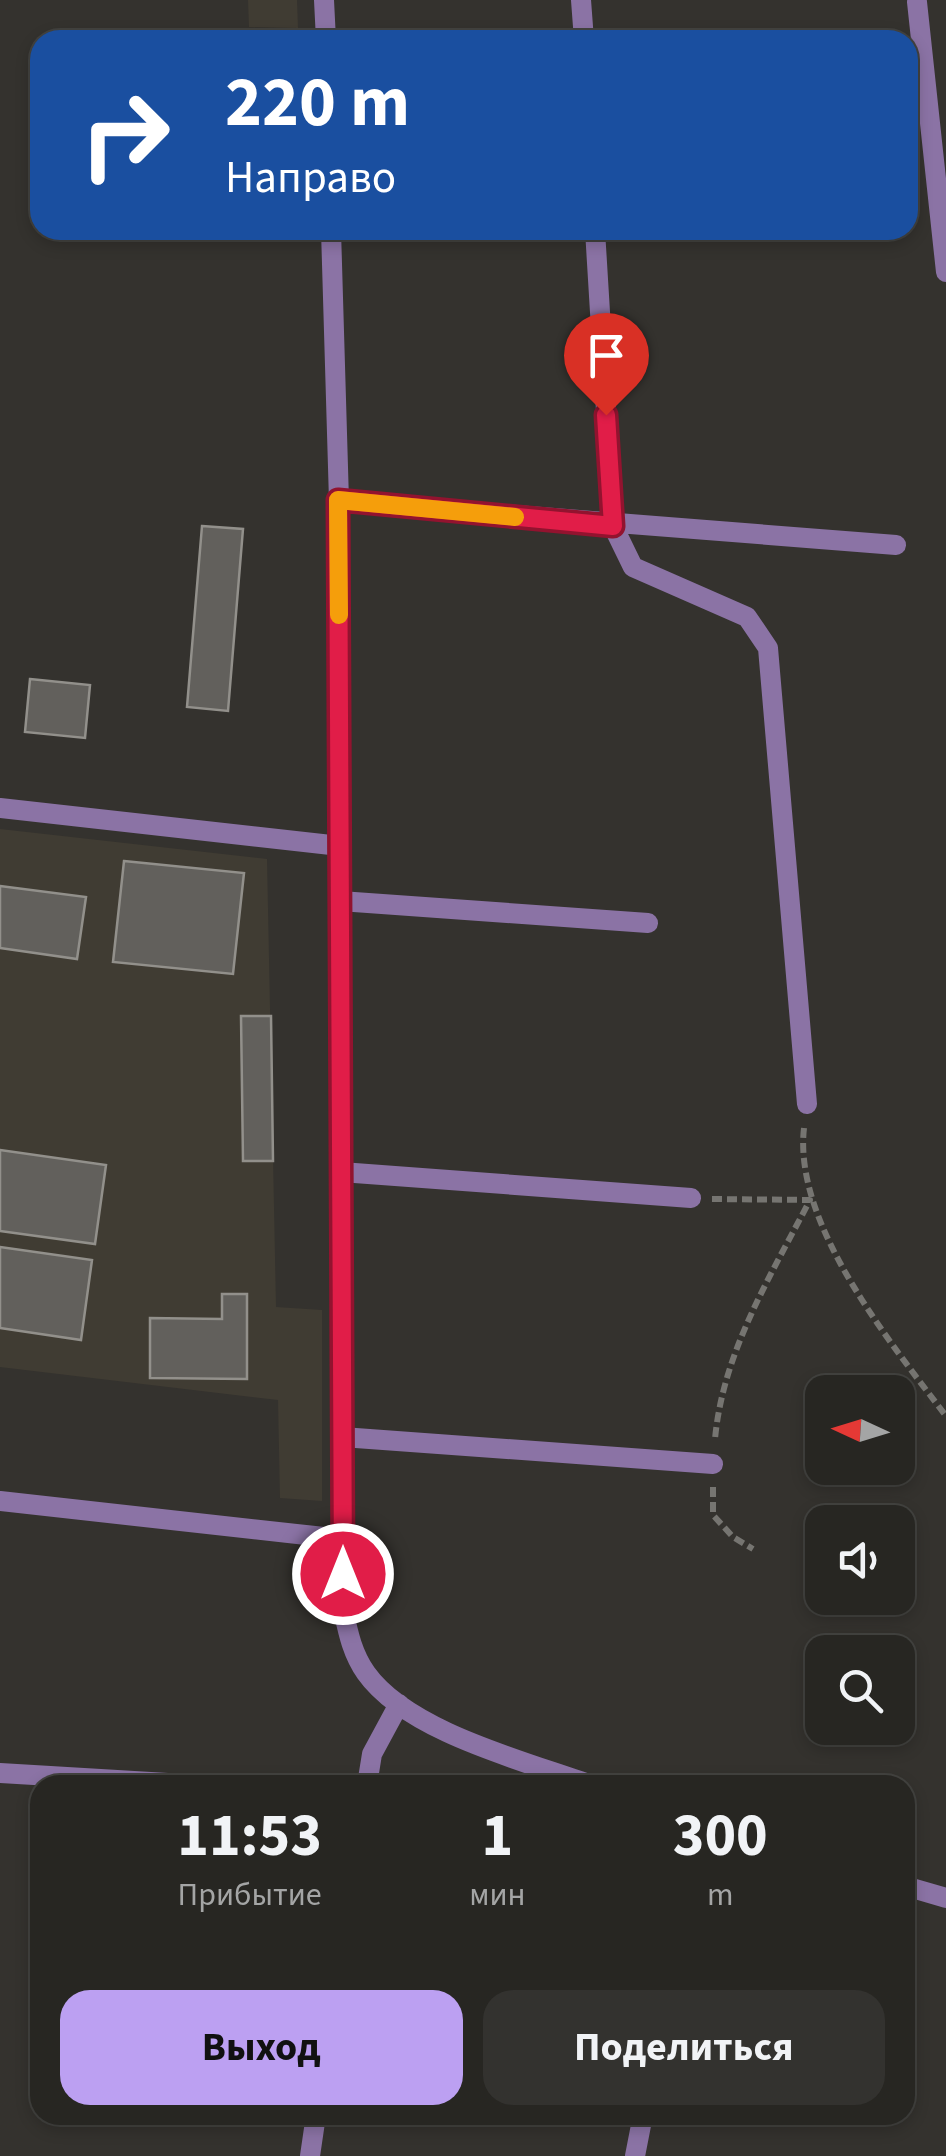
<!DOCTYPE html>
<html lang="ru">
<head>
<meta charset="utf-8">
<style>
  :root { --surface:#272622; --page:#33322f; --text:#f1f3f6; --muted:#a4a5a5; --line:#434340; --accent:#bca0f2 }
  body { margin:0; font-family:"Source Sans 3",sans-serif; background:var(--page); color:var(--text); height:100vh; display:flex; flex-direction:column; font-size:38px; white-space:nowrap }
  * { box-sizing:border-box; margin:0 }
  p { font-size:32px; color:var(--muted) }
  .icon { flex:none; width:55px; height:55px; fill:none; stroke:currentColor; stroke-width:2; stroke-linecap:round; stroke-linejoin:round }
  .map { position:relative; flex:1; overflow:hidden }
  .panel { position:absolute; left:30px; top:1775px; width:885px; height:350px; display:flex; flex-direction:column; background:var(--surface); border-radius:30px; box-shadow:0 5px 15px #0003,0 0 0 2px var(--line) }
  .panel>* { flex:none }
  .top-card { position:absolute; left:30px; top:30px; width:888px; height:210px; border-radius:30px; box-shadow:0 5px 15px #0003,0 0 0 2px var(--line); background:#1a4fa0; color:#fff; overflow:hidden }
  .needle { width:65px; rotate:274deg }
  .fabs { position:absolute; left:805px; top:1375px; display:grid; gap:20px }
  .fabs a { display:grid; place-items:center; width:110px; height:110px; border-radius:20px; background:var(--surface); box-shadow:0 5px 15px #0003,0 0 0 2px var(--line); font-size:50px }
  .pin { position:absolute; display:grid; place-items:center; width:85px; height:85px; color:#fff; margin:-102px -42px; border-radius:50% 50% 50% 0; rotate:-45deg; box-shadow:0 0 10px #0007 }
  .pin .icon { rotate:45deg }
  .me { position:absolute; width:110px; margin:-55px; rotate:0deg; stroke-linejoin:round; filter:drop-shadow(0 0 8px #0008) }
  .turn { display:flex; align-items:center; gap:35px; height:210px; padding:0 30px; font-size:45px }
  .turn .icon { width:130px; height:130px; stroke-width:2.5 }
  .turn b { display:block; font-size:70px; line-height:85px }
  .eta { display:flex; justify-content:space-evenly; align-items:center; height:170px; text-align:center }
  .eta b { font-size:60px; font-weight:700; line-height:70px }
  .button { display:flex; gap:20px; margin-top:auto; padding:20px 30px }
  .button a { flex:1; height:115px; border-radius:30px; background:var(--accent); color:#111; font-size:40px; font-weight:700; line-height:115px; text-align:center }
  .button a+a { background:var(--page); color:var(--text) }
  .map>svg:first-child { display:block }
  .built { fill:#403c33 }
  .building { fill:#62605c; stroke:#92908b; stroke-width:2.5 }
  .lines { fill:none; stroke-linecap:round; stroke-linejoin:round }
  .path { stroke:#767571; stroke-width:6; stroke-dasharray:10 5; stroke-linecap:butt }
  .minor { stroke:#8b73a5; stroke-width:20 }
  .route-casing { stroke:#92132f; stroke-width:25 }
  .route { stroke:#e11d48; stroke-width:18 }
  .slow { stroke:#f59e0b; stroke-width:18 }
</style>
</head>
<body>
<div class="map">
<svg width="946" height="2156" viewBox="0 0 946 2156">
  <rect width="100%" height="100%" fill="#34322e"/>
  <path class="built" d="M248 0H297L298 28 249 27Z
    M0 829 267 859 276 1307 322 1310V1501L280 1498 278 1400 0 1367Z"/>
  <path class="building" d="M202 526 243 529 228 711 187 707Z
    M30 679 90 685 85 738 25 732Z
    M124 861 244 873 233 974 113 962Z
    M0 886 86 897 77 959 0 948Z
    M241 1016H271L273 1161H243Z
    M0 1150 106 1165 95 1244 0 1231Z
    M0 1247 92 1260 81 1340 0 1328Z
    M222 1294H247V1379L150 1378V1318L222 1319Z"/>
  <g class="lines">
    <path class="path" d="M804 1128C793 1224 890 1342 946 1416
      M712 1199 810 1200C770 1277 723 1352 715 1439
      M713 1487V1515L733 1537 753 1549"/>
    <path class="minor" d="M324 0 326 40
      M581 0 584 40
      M917 2 946 272
      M331 230 339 501 343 1609C348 1632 352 1653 366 1673 408 1732 525 1761 591 1785
      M595 230 613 526 633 567 747 617 768 648 807 1104
      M339 501 896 545
      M0 808 340 846
      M340 901 648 923
      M341 1172 691 1198
      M342 1437 713 1464
      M0 1501 342 1539
      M0 1773 201 1785
      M367 1785 372 1754 399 1704
      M905 1886 946 1898
      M310 2156 316 2115
      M635 2156 643 2115"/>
  </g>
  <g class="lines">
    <g class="route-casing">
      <path id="route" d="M343 1574 338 500 613 526 606 415"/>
    </g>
    <use href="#route" class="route"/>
    <path class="slow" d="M339 615 338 500 515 517"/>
  </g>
</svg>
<div class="fabs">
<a><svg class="needle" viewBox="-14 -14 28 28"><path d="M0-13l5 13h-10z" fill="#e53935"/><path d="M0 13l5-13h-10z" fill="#a4a5a5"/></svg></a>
<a><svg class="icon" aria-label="sound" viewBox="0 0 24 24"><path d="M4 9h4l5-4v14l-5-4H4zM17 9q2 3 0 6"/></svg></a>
<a><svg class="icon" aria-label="search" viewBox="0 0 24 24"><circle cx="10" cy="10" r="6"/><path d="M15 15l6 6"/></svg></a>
</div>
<div class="pin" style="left:606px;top:415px;background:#d93025"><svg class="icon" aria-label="arrive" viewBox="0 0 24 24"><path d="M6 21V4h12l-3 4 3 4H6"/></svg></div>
<svg class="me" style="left:343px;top:1574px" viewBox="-20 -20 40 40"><circle r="17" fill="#e11d48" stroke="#fff" stroke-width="3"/><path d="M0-11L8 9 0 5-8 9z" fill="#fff"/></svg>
<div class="top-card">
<div class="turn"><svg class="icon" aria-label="right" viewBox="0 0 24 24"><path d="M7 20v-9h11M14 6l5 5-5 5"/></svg><div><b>220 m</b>Направо</div></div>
</div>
<section class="panel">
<div class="eta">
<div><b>11:53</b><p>Прибытие</p></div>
<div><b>1</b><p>мин</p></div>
<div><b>300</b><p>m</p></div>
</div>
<div class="button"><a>Выход</a><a>Поделиться</a></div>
</section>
</div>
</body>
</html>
